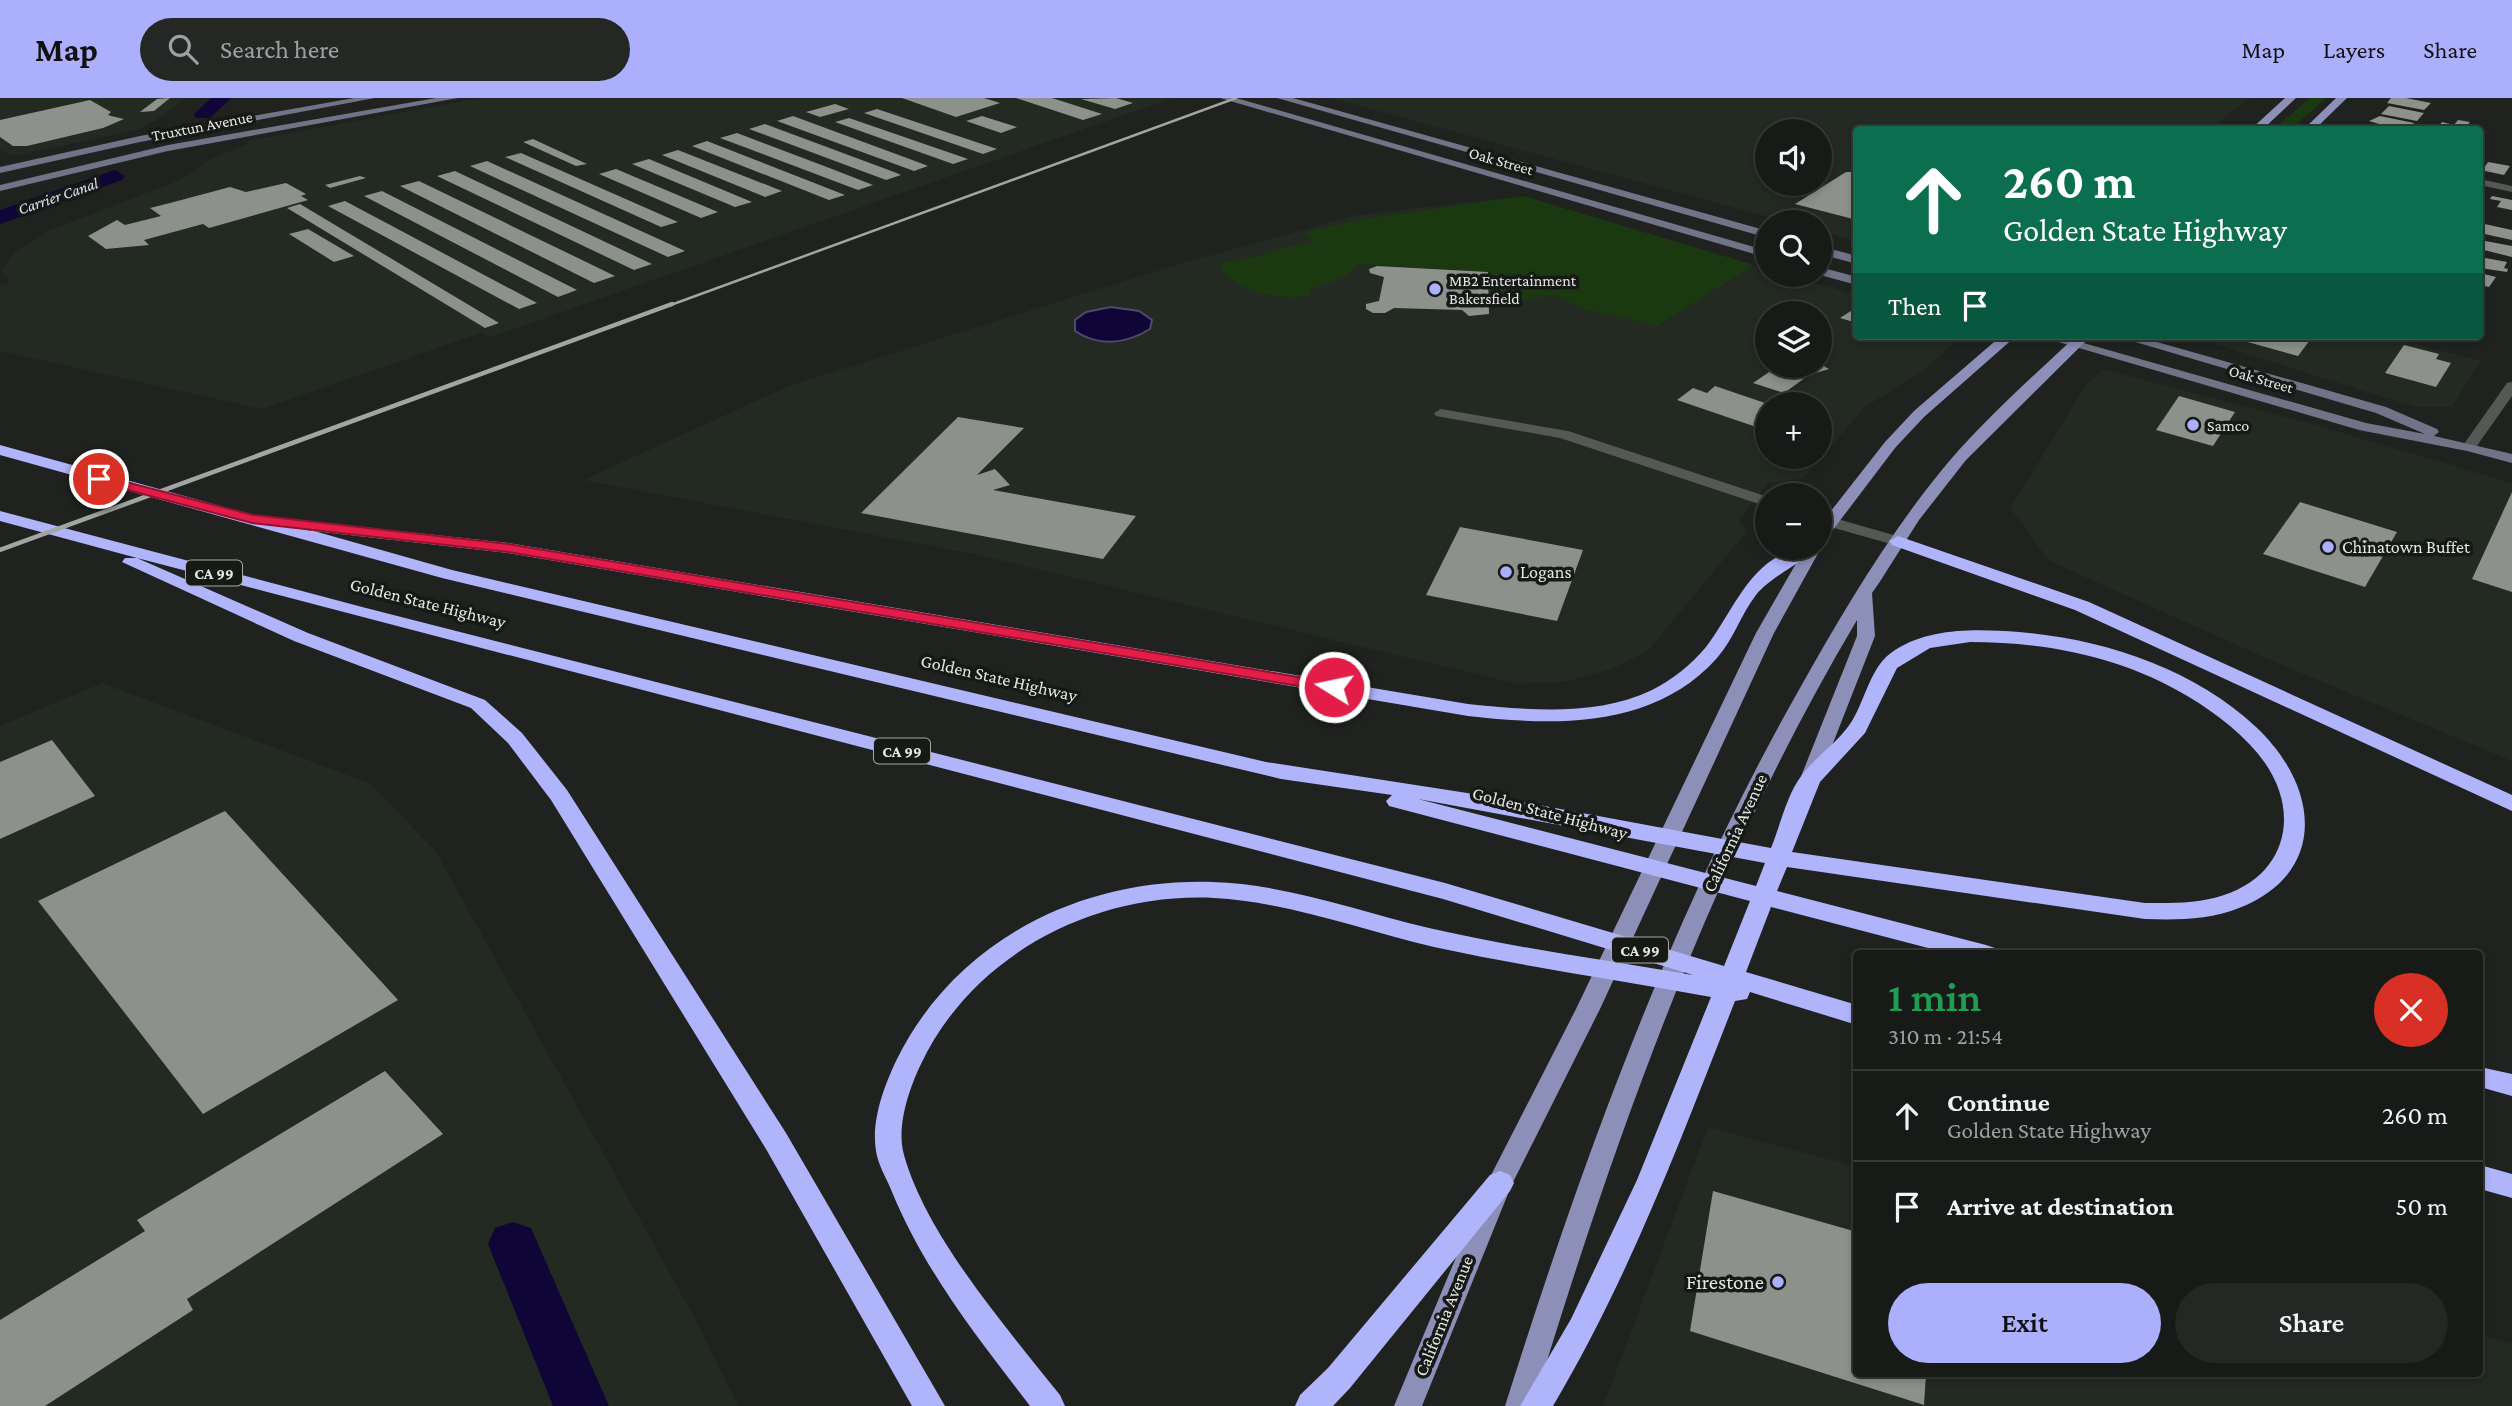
<!DOCTYPE html>
<html lang="en">
<head>
<meta charset="utf-8">
<style>
  :root { --surface:#171a16; --page:#242723; --text:#f1f3f6; --muted:#9ea1a1; --line:#363835; --accent:#acaffb }
  body { margin:0; font-family:"Crimson Pro",serif; background:var(--page); color:var(--text); height:100vh; display:flex; flex-direction:column; font-size:26px; white-space:nowrap }
  * { box-sizing:border-box; margin:0 }
  p { font-size:23px; color:var(--muted) }
  .icon { flex:none; width:38px; height:38px; fill:none; stroke:currentColor; stroke-width:2; stroke-linecap:round; stroke-linejoin:round }
  .map { position:relative; flex:1; overflow:hidden }
  .side { position:absolute; left:1853px; top:852px; width:630px; height:427px; display:flex; flex-direction:column; background:var(--surface); border-radius:7px; box-shadow:0 4px 10px #0003,0 0 0 2px var(--line) }
  .side>* { flex:none }
  .banner { position:absolute; left:1853px; top:28px; width:630px; height:214px; border-radius:7px; box-shadow:0 4px 10px #0003,0 0 0 2px var(--line); background:#0b6e4f; color:#fff; overflow:hidden }
  .fabs { position:absolute; left:1755px; top:21px; display:grid; gap:14px }
  .fabs a { display:grid; place-items:center; width:77px; height:77px; border-radius:50%; background:var(--surface); box-shadow:0 4px 10px #0003,0 0 0 2px var(--line); font-size:35px }
  .pin { position:absolute; display:grid; place-items:center; width:60px; height:60px; color:#fff; margin:-30px; border:4px solid #fff; border-radius:50%; box-shadow:0 2px 7px #0007 }
  .me { position:absolute; width:77px; margin:-38px; rotate:280deg; stroke-linejoin:round; filter:drop-shadow(0 0 5px #0008) }
  .turn { display:flex; align-items:center; gap:24px; height:147px; padding:0 35px; font-size:32px }
  .turn .icon { width:91px; height:91px; stroke-width:2.5 }
  .turn b { display:block; font-size:49px; line-height:60px }
  .then { display:flex; align-items:center; height:66px; padding:0 35px; background:#0003; gap:14px; font-size:26px }
  .round { display:grid; place-items:center; flex:none; width:74px; height:74px; border-radius:37px; background:var(--page) }
  .head { display:flex; align-items:center; justify-content:space-between; height:119px; padding:0 35px }
  h1 { font-size:42px; font-weight:600; line-height:52px; color:#1e9e55 }
  .button { display:flex; gap:14px; margin-top:auto; padding:14px 35px }
  .button a { flex:1; height:80px; border-radius:42px; background:var(--accent); color:#111; font-size:28px; font-weight:600; line-height:80px; text-align:center }
  .button a+a { background:var(--page); color:var(--text) }
  ul { padding:0; list-style:none }
  li { display:flex; align-items:center; gap:21px; height:91px; padding:0 35px; border-top:2px solid var(--line) }
  li div { flex:1 }
  li b { display:block; font-size:26px }
  li em { font-style:normal }
  header { display:flex; align-items:center; gap:42px; box-sizing:border-box; height:98px; padding:0 35px; background:var(--accent); color:#111 }
  header strong { font-size:33px }
  nav { display:flex; gap:38px; margin-inline-start:auto; font-size:24px }
  .search { width:490px; height:63px; background:var(--page); display:flex; align-items:center; gap:18px; box-sizing:border-box; padding:0 24px; border-radius:38px; color:var(--muted); font-size:26px }
  .map>svg:first-child { display:block }
  .built { fill:#232a21; fill-rule:evenodd }
  .green { fill:#1b3911 }
  .water { fill:#0f0537; stroke:#4f496b; stroke-width:2 }
  .lines { fill:none; stroke-linecap:round; stroke-linejoin:round }
  .canal { fill:#0f0537; fill-rule:evenodd }
  .building { fill:#8d918c }
  .minor { fill:#555854; fill-rule:evenodd }
  .secondary { fill:#707486; fill-rule:evenodd }
  .primary { fill:#8c8fb8; fill-rule:evenodd }
  .motorway { fill:#b0b4fb; fill-rule:evenodd }
  .rail-far1 { stroke:#a2a5a1; stroke-width:2.5 }
  .rail { stroke:#a2a5a1; stroke-width:4.5 }
  .route { fill:#e11d48; stroke:#92132f; stroke-width:2 }
  .poi-dot { fill:#acaffb; stroke:#161915; stroke-width:2.5 }
  .labels { text-anchor:middle; dominant-baseline:central; stroke-width:7; stroke-linejoin:round; paint-order:stroke }
  .far-street-label { font-size:16px; fill:#e5e7e4; stroke:#161915 }
  .far-water-label { font-size:16px; font-style:italic; fill:#dee0f2; stroke:#161915 }
  .far-poi-label { font-size:16px; fill:#e5e7e4; stroke:#161915; text-anchor:start }
  .shield { fill:#161915; stroke:#a7a9a6; stroke-width:2 }
  .shield-label { font-size:16px; font-weight:bold; fill:#e5e7e4 }
  .poi-label { font-size:18px; fill:#e5e7e4; stroke:#161915; text-anchor:start }
  .street-label { font-size:18px; fill:#e5e7e4; stroke:#161915 }
  .near-poi-label { font-size:21px; fill:#e5e7e4; stroke:#161915; text-anchor:end }
</style>
</head>
<body>
<header>
<strong>Map</strong>
<div class="search"><svg class="icon" aria-label="search" viewBox="0 0 24 24"><circle cx="10" cy="10" r="6"/><path d="M15 15l6 6"/></svg>Search here</div>
<nav><a>Map</a><a>Layers</a><a>Share</a></nav>
</header>
<div class="map">
<svg width="2512" height="1308" viewBox="0 0 2512 1308">
  <rect width="100%" height="100%" fill="#1f221e"/>
  <path class="built" d="M0 0H184L166 16 137 32 14 58 0 52Z
    M481 0H1173L491 239 481 235 262 311 0 253V187L10 184 1 172 16 153 48 133 177 83 198 71 207 62 248 46 246 43Z
    M1330 0H2249L2211 31 1857 32V143L1820 133V124H1786ZM1768 33H1820V86H1768Z
    M1523 98 1767 171 1768 177H1787L1857 197V238L1958 240 1925 272 1865 309 1803 381 1768 385 1739 422 1747 433 1649 552 1612 571 1565 584 1518 586 974 456 583 382 791 287 1169 169 1356 117ZM1768 215H1820V268H1768ZM1768 306H1820V359H1768Z
    M2189 238H2384L2481 263 2452 309H2415Z
    M2103 271 2312 326 2512 385V663L2284 568 2049 463 2010 410 2086 287Z
    M102 585 369 685 435 752 698 1226 738 1308H0V628Z
    M1708 1029 1857 1069V1276H2480V1237L2512 1245V1308H1603Z"/>
  <path class="green" d="M2310 0H2326L2291 31H2274Z
    M1523 98 1754 167 1657 228 1585 211 1552 197 1490 209 1488 174 1358 166 1345 178 1310 192 1309 198C1279 202 1241 195 1221 171L1222 164C1254 164 1282 146 1314 145L1305 134 1371 120Z"/>
  <path class="water" d="M1111 209 1139 213 1152 222 1150 231C1126 246 1099 249 1075 233V222L1086 214Z"/>
  <g class="lines">
    <path class="canal" d="M211 0H231L210 20H196L194 16Z
      M115 72 125 78 122 82 0 126V112Z
      M513 1124 531 1130 609 1308H553L488 1146 495 1130Z"/>
  </g>
  <path class="building" d="M170 0 154 13 140 14 157 1Z
    M902 0H984L1000 5 956 19Z
    M1016 0H1052L1102 16 1083 22Z
    M1116 0 1133 5 1115 11 1081 1Z
    M2391 0H2406L2431 5 2424 12 2387 5Z
    M90 2 111 14 108 17 111 18 124 21 103 30 27 48H13L0 39V22Z
    M835 6 849 11 820 19 806 14Z
    M2389 8 2424 15 2417 23 2381 16Z
    M877 11 997 51 983 56 864 15Z
    M793 18 915 63 928 68 914 73 777 23Z
    M982 18 1017 29 1001 35 966 23Z
    M2380 18 2414 25 2408 32H2400L2369 23Z
    M849 20 968 61 953 66 835 24Z
    M2458 22 2470 24 2463 32 2439 28 2442 24 2454 27Z
    M765 26 894 74 901 77 886 82 749 31Z
    M737 35 832 71 873 87 858 92 720 40Z
    M533 41 587 66 576 68 523 44Z
    M707 43 845 97 829 102 692 48Z
    M678 52 782 93 765 99 662 57Z
    M521 55 678 124 661 129 505 59Z
    M649 61 752 104 735 109 632 66Z
    M487 63 685 153 668 159 470 68Z
    M2488 64 2510 68 2504 77 2485 73 2480 76Z
    M616 71 718 114 701 120 599 76Z
    M455 73 652 166 634 172 437 78Z
    M1846 74H1857V122L1795 106Z
    M360 78 366 80 330 90 325 87Z
    M419 83 615 178 594 185 400 88Z
    M286 85 306 96 301 98 308 102 209 130 203 126 144 142 149 147 106 151 88 138 117 122 125 127 161 118 150 110 170 105 230 89 246 94Z
    M382 93 577 192 558 199 364 98Z
    M2492 98 2512 102V112L2497 109 2501 103 2490 101Z
    M345 103 537 205 519 211 328 108Z
    M300 106 499 225 485 230 287 110Z
    M2480 125 2512 132V142L2480 135 2483 130Z
    M308 131 354 158 334 164 289 136Z
    M2480 142 2512 148V159L2480 151Z
    M2480 159 2507 164 2504 170 2508 171 2507 174 2480 170Z
    M1377 168 1488 174 1489 216 1469 218 1462 212 1394 210 1385 215H1373L1366 211V206L1379 203 1384 179 1370 175 1369 171Z
    M2480 175 2496 179 2489 189 2480 187Z
    M1857 209V225L1840 220Z
    M2226 238H2313L2298 258Z
    M2404 247 2439 256 2436 261 2451 265 2436 289 2385 275Z
    M1820 266 1829 271 1809 277 1784 295 1753 285 1778 268Z
    M1715 288 1768 306V333L1677 302 1693 290 1707 295Z
    M2179 298 2235 314 2213 348 2156 332Z
    M958 319 1024 330 977 377 995 371 1010 387 993 392 1136 418 1103 461 861 415Z
    M2512 394V494L2472 481Z
    M2300 404 2397 434 2365 489 2263 456Z
    M1460 429 1583 452 1557 523 1426 497Z
    M52 642 95 698 0 741V664Z
    M225 713 398 902 203 1016 38 803Z
    M385 973 443 1036 187 1201 193 1212 45 1308H0V1222L145 1133 137 1122Z
    M1713 1093 1857 1134V1276H1926L1924 1307 1690 1233Z"/>
  <g class="lines">
    <path class="minor" d="M2480 81 2512 88V94L2480 87Z
      M2512 284V298L2474 352H2464V346L2507 285Z
      M1441 311 1568 333 1768 399V409L1560 340 1436 318 1434 315Z
      M1820 416 1904 440 1906 443 1898 448 1820 426Z"/>
    <path class="secondary" d="M354 0H375L140 44 0 75V69L140 38Z
      M436 0H458L168 53 0 93V87L168 47Z
      M1220 0H1236L1768 153V160Z
      M1277 0H1293L1768 133V140Z
      M1820 148 1857 158V166L1820 156Z
      M1820 169 1857 179V187L1820 177Z
      M2038 238H2059L2366 325 2425 336 2376 315 2115 238H2136L2386 309 2437 331 2439 334 2434 338 2512 356V365L2467 353 2359 332Z"/>
    <path class="primary" d="M2285 0H2296L2262 32H2250Z
      M2336 0H2347L2314 32H2303Z
      M2001 238H2016L1924 319 1895 350 1826 441 1820 443V427L1885 344 1914 313Z
      M2076 238H2091L1966 362 1919 422 1879 485 1872 495 1875 538 1817 686 1810 687 1800 681 1857 538V522C1711 768 1616 1036 1533 1308H1505C1583 1061 1671 817 1800 590 1841 517 1884 444 1937 378 1978 327 2028 283 2076 238Z
      M1820 448 1821 450 1774 535 1600 911 1512 1086 1422 1308H1394L1487 1085 1576 911 1756 535 1805 450Z"/>
    <path class="motorway" d="M0 347 311 433 308 429 311 425 317 424 508 445 1468 606C1529 612 1595 619 1652 592 1672 582 1692 566 1706 549 1737 509 1753 450 1814 450 1804 465 1771 478 1756 497 1741 516 1734 541 1717 560 1654 631 1554 628 1468 618L508 455 314 433 452 472 1266 664 1506 701 1771 750C1780 728 1787 696 1802 677 1817 657 1839 644 1852 623 1867 598 1870 568 1895 552 1931 529 1978 531 2019 534 2103 541 2193 570 2256 629 2318 687 2330 774 2239 810 2209 822 2177 822 2145 821L1787 769 1777 793 1986 847 1995 850 1998 856H1951L1771 809 1746 874 1857 907V927L1750 894 1747 901 1735 903C1681 1041 1629 1180 1553 1308H1520L1571 1221 1637 1082 1711 899C1619 882 1526 869 1434 849 1361 832 1289 804 1214 800 1095 794 973 856 921 966 909 991 896 1029 904 1057 927 1139 1007 1230 1060 1297L1065 1308H1030C978 1240 925 1174 892 1094 887 1081 878 1067 876 1053 871 1023 884 988 897 961 956 842 1081 780 1212 784 1286 786 1358 813 1429 830 1516 850 1605 862 1693 877L1443 801 137 460 308 535 485 602 522 635 567 692 786 1035 945 1308H912L766 1051 551 702 508 645 471 610 294 543 122 464 125 460H137L0 423V413L366 510 1445 785 1724 868 1750 803 1389 708 1386 703 1392 697 1281 681 442 480 0 357ZM1970 544C2047 544 2123 559 2189 599 2217 616 2246 638 2265 665 2301 717 2285 777 2224 797 2198 806 2172 805 2145 805L1792 754 1820 684 1865 635 1897 570 1930 550ZM1418 701 1765 765 1756 788Z
      M1898 438 2089 504 2512 697V713L2075 512 1892 447 1889 443Z
      M2480 969 2512 976V998L2480 989Z
      M2480 1067 2512 1076V1100L2480 1091Z
      M1500 1073 1510 1077 1514 1085 1510 1093 1350 1290 1333 1308H1295L1300 1297 1328 1270 1490 1077Z"/>
    <path class="rail-far1" d="M668 208 1236 0"/>
    <path class="rail" d="M0 452 672 206"/>
  </g>
  <path class="route" d="M99 377 253 417 508 446 1334 585 1341 589 1334 594 508 454 252 425 94 383 93 381Z"/>
  <g class="poi-dot">
    <circle cx="1435" cy="191" r="7"/>
    <circle cx="2193" cy="327" r="7"/>
    <circle cx="2328" cy="449" r="7"/>
    <circle cx="1506" cy="474" r="7"/>
    <circle cx="1778" cy="1184" r="7"/>
  </g>
  <g class="labels">
    <g class="far-street-label">
      <text transform="translate(202 28) rotate(-11)">Truxtun Avenue</text>
      <text transform="translate(1501 63) rotate(16)">Oak Street</text>
      <text transform="translate(2261 281) rotate(16)">Oak Street</text>
    </g>
    <g class="far-water-label">
      <text transform="translate(58 98) rotate(-19)">Carrier Canal</text>
    </g>
    <g class="far-poi-label">
      <text x="1449" y="182">MB2 Entertainment<tspan x="1449" dy="18">Bakersfield</tspan></text>
      <text x="2207" y="327">Samco</text>
    </g>
    <g class="shield">
      <rect x="186" y="462.5" width="56" height="25" rx="5"/>
      <rect x="874" y="640.5" width="56" height="25" rx="5"/>
      <rect x="1612" y="839.5" width="56" height="25" rx="5"/>
    </g>
    <g class="shield-label">
      <text x="214" y="475">CA 99</text>
      <text x="902" y="653">CA 99</text>
      <text x="1640" y="852">CA 99</text>
    </g>
    <g class="poi-label">
      <text x="2342" y="449">Chinatown Buffet</text>
      <text x="1520" y="474">Logans</text>
    </g>
    <g class="street-label">
      <text transform="translate(428 505) rotate(14)">Golden State Highway</text>
      <text transform="translate(999 580) rotate(13)">Golden State Highway</text>
      <text transform="translate(1550 715) rotate(15)">Golden State Highway</text>
      <text transform="translate(1735 735) rotate(-65)">California Avenue</text>
      <text transform="translate(1444 1218) rotate(-68)">California Avenue</text>
    </g>
    <g class="near-poi-label">
      <text x="1764" y="1184">Firestone</text>
    </g>
  </g>
</svg>
<div class="fabs">
<a><svg class="icon" aria-label="sound" viewBox="0 0 24 24"><path d="M4 9h4l5-4v14l-5-4H4zM17 9q2 3 0 6"/></svg></a>
<a><svg class="icon" aria-label="search" viewBox="0 0 24 24"><circle cx="10" cy="10" r="6"/><path d="M15 15l6 6"/></svg></a>
<a><svg class="icon" aria-label="layers" viewBox="0 0 24 24"><path d="M12 4l9 5-9 5-9-5zM3 14l9 5 9-5"/></svg></a>
<a>+</a>
<a>−</a>
</div>
<div class="pin" style="left:99px;top:381px;background:#d93025"><svg class="icon" aria-label="arrive" viewBox="0 0 24 24"><path d="M6 21V4h12l-3 4 3 4H6"/></svg></div>
<svg class="me" style="left:1334px;top:589px" viewBox="-20 -20 40 40"><circle r="17" fill="#e11d48" stroke="#fff" stroke-width="3"/><path d="M0-11L8 9 0 5-8 9z" fill="#fff"/></svg>
<div class="banner">
<div class="turn"><svg class="icon" aria-label="ahead" viewBox="0 0 24 24"><path d="M12 20V5M6 11l6-6 6 6"/></svg><div><b>260 m</b>Golden State Highway</div></div>
<div class="then">Then<svg class="icon" aria-label="arrive" viewBox="0 0 24 24"><path d="M6 21V4h12l-3 4 3 4H6"/></svg></div>
</div>
<section class="side">
<div class="head"><div><h1>1 min</h1><p>310 m · 21:54</p></div><a class="round" style="background:#d93025;color:#fff"><svg class="icon" aria-label="close" viewBox="0 0 24 24"><path d="M6 6l12 12M18 6L6 18"/></svg></a></div>
<ul>
<li><svg class="icon" aria-label="ahead" viewBox="0 0 24 24"><path d="M12 20V5M6 11l6-6 6 6"/></svg><div><b>Continue</b><p>Golden State Highway</p></div><em>260 m</em></li>
<li><svg class="icon" aria-label="arrive" viewBox="0 0 24 24"><path d="M6 21V4h12l-3 4 3 4H6"/></svg><div><b>Arrive at destination</b></div><em>50 m</em></li>
</ul>
<div class="button"><a>Exit</a><a>Share</a></div>
</section>
</div>
</body>
</html>
